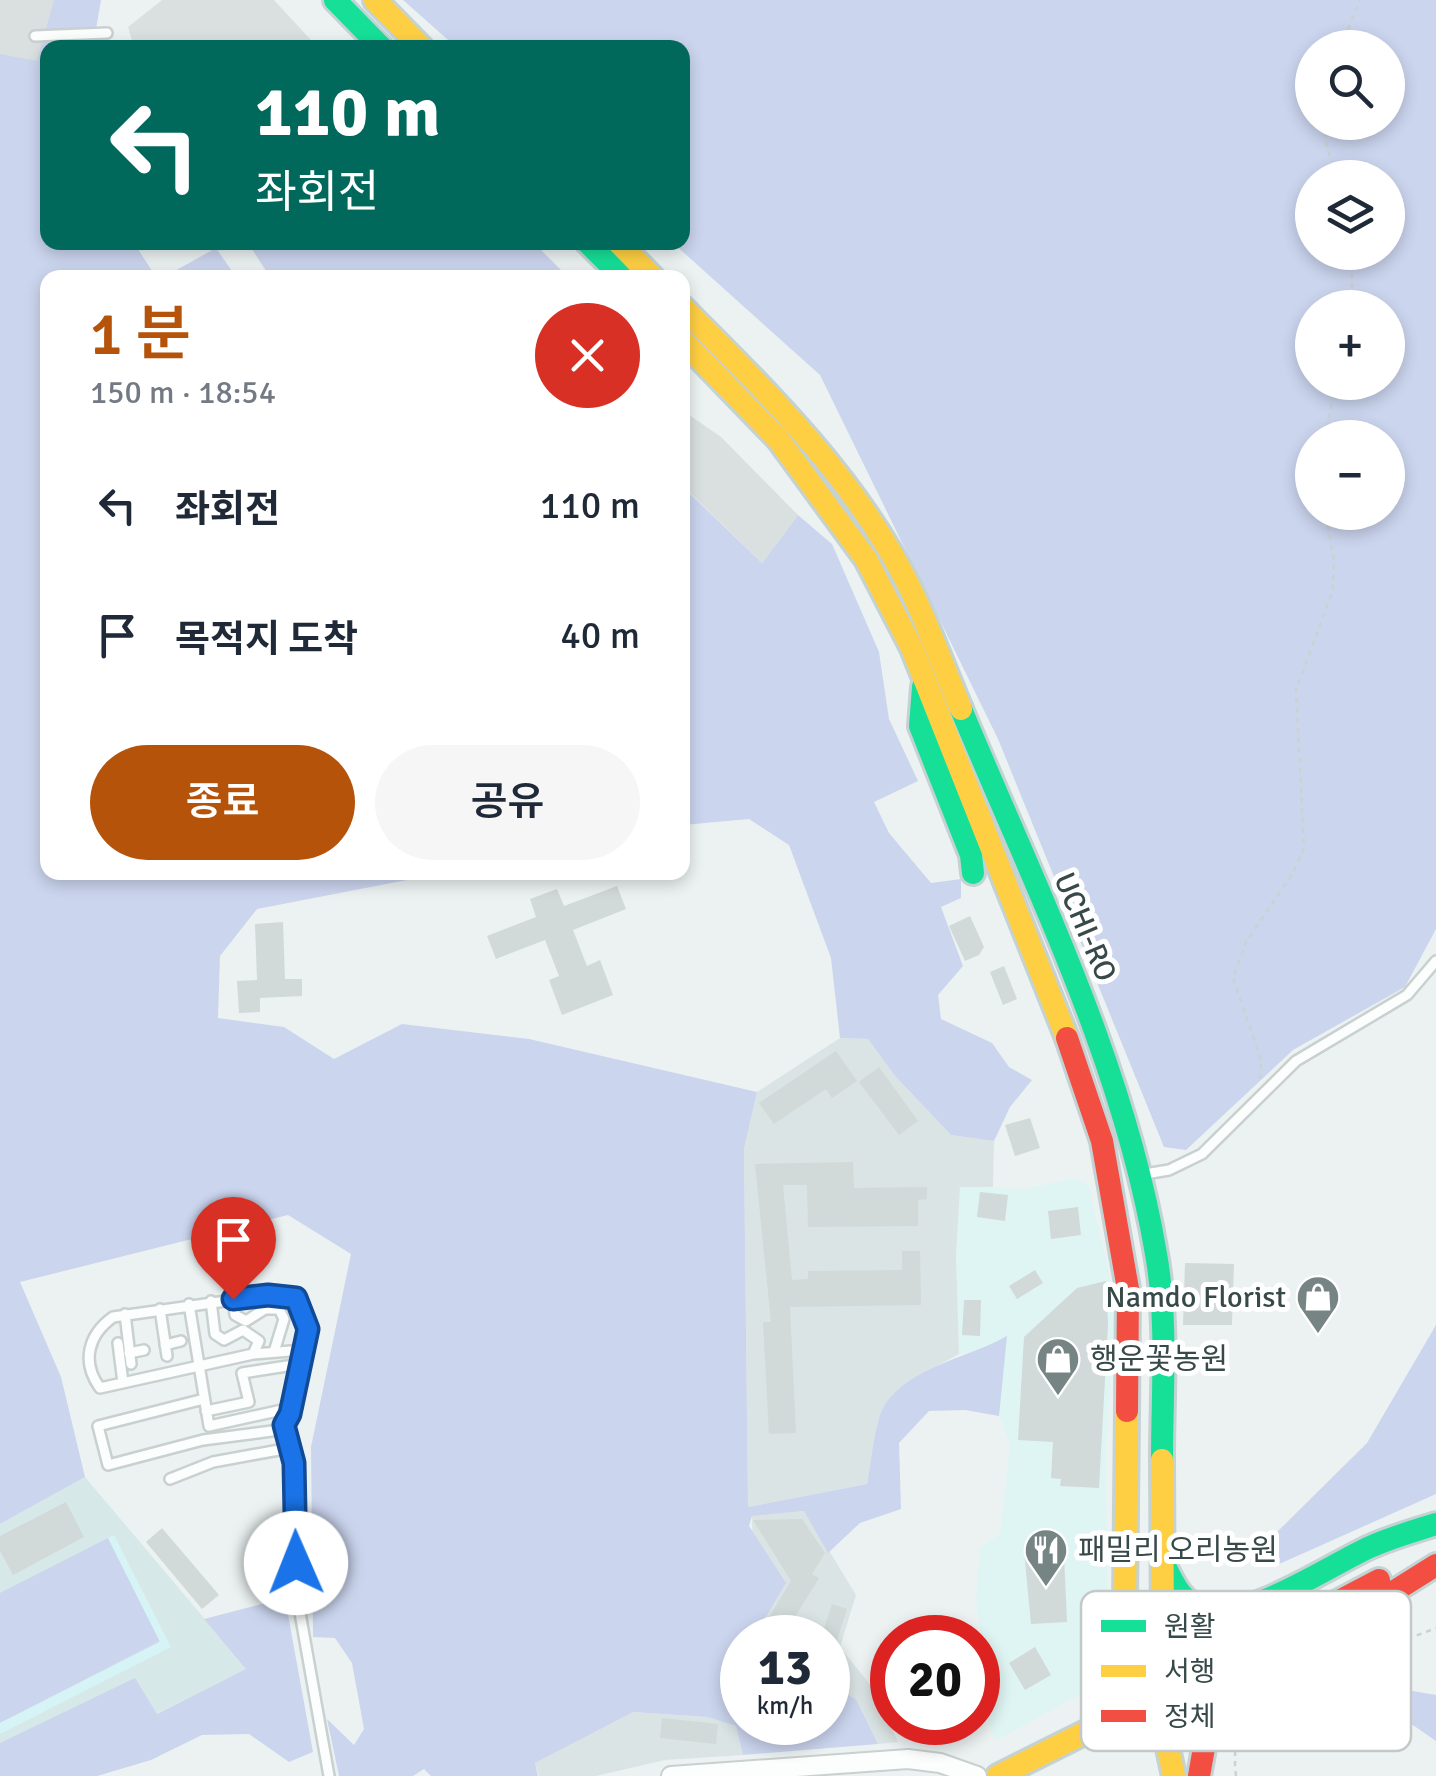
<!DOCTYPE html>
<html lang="ko">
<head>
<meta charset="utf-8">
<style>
  :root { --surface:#fff; --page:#f6f6f7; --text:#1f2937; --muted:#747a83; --accent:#b45309 }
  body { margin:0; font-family:Signika,"Noto Sans KR",sans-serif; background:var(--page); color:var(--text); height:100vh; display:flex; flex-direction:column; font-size:38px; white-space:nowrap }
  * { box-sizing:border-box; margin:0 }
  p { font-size:32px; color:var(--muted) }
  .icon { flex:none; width:55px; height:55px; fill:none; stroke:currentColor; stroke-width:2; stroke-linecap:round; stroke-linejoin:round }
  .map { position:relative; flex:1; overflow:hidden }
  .details { position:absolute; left:40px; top:270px; width:650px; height:610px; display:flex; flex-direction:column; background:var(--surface); border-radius:20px; box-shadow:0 5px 15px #0003 }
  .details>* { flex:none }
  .guide { position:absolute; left:40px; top:40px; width:650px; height:210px; border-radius:20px; box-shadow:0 5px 15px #0003; background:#00695c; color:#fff; overflow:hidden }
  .fabs { position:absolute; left:1295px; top:30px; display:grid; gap:20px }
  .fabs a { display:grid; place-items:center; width:110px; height:110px; border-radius:50%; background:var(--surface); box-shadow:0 5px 15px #0003; font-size:50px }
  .speed { position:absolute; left:720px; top:1615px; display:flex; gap:20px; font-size:50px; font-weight:700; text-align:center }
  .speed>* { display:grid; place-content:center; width:130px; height:130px; border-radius:50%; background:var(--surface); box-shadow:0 5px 15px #0003; line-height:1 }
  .speed small { font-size:25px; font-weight:400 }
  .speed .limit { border:15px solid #d22; background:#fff; color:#111 }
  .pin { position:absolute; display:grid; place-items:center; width:85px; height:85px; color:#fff; margin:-102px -42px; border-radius:50% 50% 50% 0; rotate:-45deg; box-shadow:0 0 10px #0007 }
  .pin .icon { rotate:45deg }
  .me { position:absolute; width:110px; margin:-55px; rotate:359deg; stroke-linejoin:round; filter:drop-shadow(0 0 8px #0008) }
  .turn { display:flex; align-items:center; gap:35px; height:210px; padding:0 50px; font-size:45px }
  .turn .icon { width:130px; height:130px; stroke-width:2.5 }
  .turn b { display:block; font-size:70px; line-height:85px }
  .round { display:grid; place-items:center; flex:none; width:105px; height:105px; border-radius:52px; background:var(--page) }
  .headline { display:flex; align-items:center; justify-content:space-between; height:170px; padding:0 50px }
  h1 { font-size:60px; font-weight:600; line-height:75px; color:var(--accent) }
  .button { display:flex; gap:20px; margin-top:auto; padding:20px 50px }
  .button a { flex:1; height:115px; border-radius:60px; background:var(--accent); color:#fff; font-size:40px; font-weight:600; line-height:115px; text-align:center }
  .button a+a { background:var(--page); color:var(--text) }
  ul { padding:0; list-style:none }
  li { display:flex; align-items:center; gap:30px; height:130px; padding:0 50px }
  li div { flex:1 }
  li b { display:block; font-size:38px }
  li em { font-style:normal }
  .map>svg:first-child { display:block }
  .commercial { fill:#dff5f3 }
  .industrial { fill:#dbe4e4 }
  .education { fill:#d7e8e9 }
  .green { fill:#cbd5ee; fill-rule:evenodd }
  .sand { fill:#d6f3f6 }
  .parking { fill:#dae0e0 }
  .building { fill:#d1d9d9 }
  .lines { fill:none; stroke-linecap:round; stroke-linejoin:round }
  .lane-casing { stroke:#c9d0d0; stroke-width:14 }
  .street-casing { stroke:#c9d0d0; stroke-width:22 }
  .fast-casing { stroke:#c4d2d3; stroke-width:28 }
  .slow-casing { stroke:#c4d2d3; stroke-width:28 }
  .jam-casing { stroke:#c4d2d3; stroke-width:28 }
  .path { stroke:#cad2d2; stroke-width:2.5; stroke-dasharray:5 5; stroke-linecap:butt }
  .lane { stroke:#fcfdfd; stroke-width:9 }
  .street { stroke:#fcfdfd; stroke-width:18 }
  .fast { stroke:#16e098; stroke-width:22 }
  .slow { stroke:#ffcf43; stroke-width:22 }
  .jam { stroke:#f24e42; stroke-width:22 }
  .route-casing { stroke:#114b97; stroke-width:25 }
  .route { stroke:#1a73e8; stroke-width:18 }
  .labels { text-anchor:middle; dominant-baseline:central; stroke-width:10; stroke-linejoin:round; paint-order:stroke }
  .street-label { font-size:30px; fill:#374948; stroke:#fff }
  .poi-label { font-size:30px; fill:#374948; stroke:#fff; text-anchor:start }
  .key { fill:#fff; stroke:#c3c8c8; stroke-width:2.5 }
  .key-label { font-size:28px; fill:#374948 }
</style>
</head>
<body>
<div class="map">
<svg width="1436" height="1776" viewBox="0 0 1436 1776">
  <rect width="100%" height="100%" fill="#ecf2f2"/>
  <path class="commercial" d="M1074 1178 1089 1186 1111 1283 1114 1325 1106 1449 1108 1679 995 1741 978 1690V1652L983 1650 976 1600 980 1547 1000 1534 1010 1444 999 1416 1006 1337 979 1353 959 1354 956 1256 960 1186 1026 1189Z"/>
  <path class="industrial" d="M840 1038 868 1039 895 1076 951 1135 994 1141 993 1187H960L956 1256 959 1354 917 1377 884 1406 867 1484 748 1507 744 1149 757 1092Z
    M805 1511 856 1595 840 1647 875 1691 898 1742 878 1744 856 1699 828 1685V1638L754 1637 752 1515Z
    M632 1712 707 1717 736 1726 743 1755 665 1760 596 1776H539L535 1763Z"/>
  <path class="education" d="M85 1477 247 1669 156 1714 135 1679 0 1749V1524Z"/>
  <path class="green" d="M0 0H101L96 29 99 47 48 48V242L134 243 156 277 48 278V872L443 873 257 909 220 956 218 1018 284 1027 334 1059 402 1024 529 1039 757 1092 744 1149 748 1507 867 1484C871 1465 875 1421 884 1406 908 1367 971 1357 1007 1336L999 1416 965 1410 929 1411 899 1443 901 1509 860 1523 828 1553 804 1511 752 1516 749 1526 786 1583 754 1637 742 1638V1722H828V1685L856 1699 878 1744 743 1755 736 1726 707 1717 633 1712 535 1763 538 1776H431L424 1769 413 1776H339L327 1719 354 1745 364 1729 352 1663 335 1638 313 1637 311 1447 351 1254 288 1215 20 1282 61 1377 85 1477 0 1524Z
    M403 0H1436V929L1405 987 1293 1050 1186 1150 1164 1147 998 739 820 375 673 243 682 242V48L456 47ZM1312 48H1388V122H1312ZM1312 178H1388V252H1312ZM1312 308H1388V382H1312ZM1312 438H1388V512H1312Z
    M248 243H534L568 277H270Z
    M216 248 236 277H164Z
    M682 486 762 563 798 515 832 544 879 652 889 719 918 781 874 802 889 833 931 883 961 879V898L941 907 963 966 938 995 941 1019 992 1043 1009 1067 1032 1080 1010 1107 994 1141 951 1135 895 1076 868 1039 840 1038 831 958 789 845 749 819 683 825Z
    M1436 1325V1494L1277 1565V1532L1367 1443Z
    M108 1538 160 1641 0 1723V1593Z
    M285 1598 313 1752 289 1762 249 1734 202 1735 151 1760 97 1776H0V1743L135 1678 157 1714 246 1669 204 1619Z
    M1407 1690 1436 1695V1741L1407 1721Z"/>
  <path class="sand" d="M114 1535 171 1647 0 1734V1723L160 1642 108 1538Z"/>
  <path class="parking" d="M0 0H54L37 61 0 54Z
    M162 0H274L311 40 298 48 134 47 128 27Z
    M682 410 721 437 798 515 762 563 683 486Z"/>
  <path class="building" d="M617 886 626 909 573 930 587 966 600 960 613 995 562 1015 549 980 559 976 545 940 496 959 487 936 536 917 530 899 557 889 564 906Z
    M970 916 984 947 979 955 965 961 949 926Z
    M283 922 285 979H302V996L260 998V1012L239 1013 237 981 257 980 255 924Z
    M1004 966 1017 999 1003 1005 990 972Z
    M836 1051 857 1081 832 1098 826 1089 774 1124 759 1103Z
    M879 1067 918 1121 899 1135 859 1082Z
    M1030 1118 1040 1148 1015 1156 1005 1125Z
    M853 1162 854 1188 927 1187V1199L918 1200V1226L808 1227 807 1185H783L792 1280 808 1279V1271L902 1270V1251H920L921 1305 790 1307 796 1433 769 1434 763 1322H771L755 1164Z
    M980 1192 1008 1195 1005 1221 977 1217Z
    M1078 1207 1081 1235 1051 1239 1048 1211Z
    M1185 1263 1234 1264 1232 1325H1183Z
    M1035 1270 1043 1283 1017 1299 1009 1286Z
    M1106 1281 1108 1325 1099 1488 1060 1486 1061 1479 1051 1478 1053 1442 1018 1440 1024 1337 1077 1288Z
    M964 1300H981L980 1336 962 1335Z
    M66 1502 84 1537 13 1575 0 1551V1536Z
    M802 1519 825 1553 812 1574 819 1578 782 1638H756L791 1581 753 1520Z
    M162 1528 219 1595 202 1609 146 1542Z
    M1056 1549V1556L1064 1555 1067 1622 1031 1624 1024 1551Z
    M832 1604 847 1609 830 1662 828 1638H821Z
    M1035 1647 1051 1675 1025 1690 1009 1663Z
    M662 1718 718 1724 716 1744 660 1738Z"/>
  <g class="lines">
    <g class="lane-casing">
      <path id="lane" d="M35 36 107 33
        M1145 1174 1169 1170 1202 1154 1296 1061 1407 995 1436 961
        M268 1295 295 1299 308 1329 303 1350 253 1354 100 1388C81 1362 88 1335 113 1317Z
        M233 1299 235 1315 246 1321 265 1309H279L284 1319 274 1352
        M211 1301 215 1334 224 1340 243 1330 259 1341 253 1354
        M189 1304 209 1426 291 1408
        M160 1309 167 1356
        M125 1314 131 1364
        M118 1343 123 1383
        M165 1345 181 1341
        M129 1353 144 1350
        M204 1399 98 1426 108 1465 203 1440 272 1431 284 1425 303 1350
        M206 1411 249 1402 242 1373 300 1364
        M170 1479 213 1462 290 1448 297 1596 329 1776"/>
    </g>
    <g class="street-casing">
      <path id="street" d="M671 1776 908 1759 940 1763 977 1776"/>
    </g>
    <g class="fast-casing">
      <path id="fast" d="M335 0 382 48
        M587 242 623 278
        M923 687 920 726 971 855 973 873
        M961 709C1035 887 1124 1063 1156 1254 1168 1321 1162 1392 1162 1460
        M1165 1566C1174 1585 1183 1604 1206 1610 1249 1621 1330 1565 1370 1547 1392 1537 1414 1531 1436 1524"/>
    </g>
    <g class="slow-casing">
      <path id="slow" d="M375 0 422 48
        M618 242 653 278
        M682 307C766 391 857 480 910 588 929 627 944 669 961 709
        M682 340 778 439 866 559 912 648 1067 1038
        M1127 1411 1125 1604 1133 1648 1149 1661 1174 1776
        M1149 1661 1163 1642 1162 1460
        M998 1776 1156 1697"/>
    </g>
    <g class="jam-casing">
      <path id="jam" d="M1067 1038 1102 1141 1128 1289 1127 1411
        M1156 1697 1379 1580
        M1199 1776 1207 1731 1232 1693 1436 1565"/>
    </g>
    <path class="path" d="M1340 48 1360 0
      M1325 122 1326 144 1338 178
      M1352 308V252
      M1324 438 1337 382
      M1260 1079 1261 1059 1233 978 1246 942 1293 873 1304 848 1296 690 1333 590 1334 560 1325 512
      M1236 1776C1234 1760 1234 1738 1244 1724 1280 1677 1381 1650 1436 1628"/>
    <use href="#lane" class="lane"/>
    <use href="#street" class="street"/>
    <use href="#fast" class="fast"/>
    <use href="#slow" class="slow"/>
    <use href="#jam" class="jam"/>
  </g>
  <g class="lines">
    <g class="route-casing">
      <path id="route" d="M233 1299 268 1295 296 1298 308 1329 290 1414 284 1425 294 1463 296 1563"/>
    </g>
    <use href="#route" class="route"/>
  </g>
  <defs>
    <g id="shop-pin" transform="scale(2.25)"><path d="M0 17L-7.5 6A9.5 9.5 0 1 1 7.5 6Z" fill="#768484" stroke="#fff"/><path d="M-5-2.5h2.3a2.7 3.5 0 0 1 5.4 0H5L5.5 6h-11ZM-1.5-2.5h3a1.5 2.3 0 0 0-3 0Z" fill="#fff"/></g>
    <g id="restaurant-pin" transform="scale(2.25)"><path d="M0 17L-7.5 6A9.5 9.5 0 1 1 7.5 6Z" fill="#768484" stroke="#fff"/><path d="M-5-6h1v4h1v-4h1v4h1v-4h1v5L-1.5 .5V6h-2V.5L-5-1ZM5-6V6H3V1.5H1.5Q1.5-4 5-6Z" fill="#fff"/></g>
  </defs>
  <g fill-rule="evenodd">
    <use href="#shop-pin" x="1318" y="1297"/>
    <use href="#shop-pin" x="1058" y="1359"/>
    <use href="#restaurant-pin" x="1046" y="1550"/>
  </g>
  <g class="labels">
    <g class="street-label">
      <text transform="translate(1085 927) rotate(67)">UCHI-RO</text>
    </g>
    <g class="poi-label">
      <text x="1286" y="1297" text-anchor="end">Namdo Florist</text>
      <text x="1090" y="1359">행운꽃농원</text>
      <text x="1078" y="1550">패밀리 오리농원</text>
    </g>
  </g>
  <rect x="1081" y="1591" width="330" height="160" rx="15" class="key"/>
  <rect x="1101" y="1620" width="45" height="12" fill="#16e098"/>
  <rect x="1101" y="1665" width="45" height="12" fill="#ffcf43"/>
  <rect x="1101" y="1710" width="45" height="12" fill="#f24e42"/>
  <g class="key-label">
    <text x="1164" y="1636">원활</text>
    <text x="1164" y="1681">서행</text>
    <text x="1164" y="1726">정체</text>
  </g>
</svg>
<div class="fabs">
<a><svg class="icon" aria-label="search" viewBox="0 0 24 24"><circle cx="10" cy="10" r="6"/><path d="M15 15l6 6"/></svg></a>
<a><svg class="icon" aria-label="layers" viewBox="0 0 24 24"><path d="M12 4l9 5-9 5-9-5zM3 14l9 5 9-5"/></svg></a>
<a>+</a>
<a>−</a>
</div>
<div class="speed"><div>13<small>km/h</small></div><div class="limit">20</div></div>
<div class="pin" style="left:233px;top:1299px;background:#d93025"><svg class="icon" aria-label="arrive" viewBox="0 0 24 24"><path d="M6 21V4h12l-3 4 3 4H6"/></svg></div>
<svg class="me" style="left:296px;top:1563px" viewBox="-20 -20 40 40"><circle r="19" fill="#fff"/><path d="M0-13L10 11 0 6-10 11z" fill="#1a73e8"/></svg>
<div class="guide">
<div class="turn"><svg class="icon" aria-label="left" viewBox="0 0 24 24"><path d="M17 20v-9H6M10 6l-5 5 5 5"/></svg><div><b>110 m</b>좌회전</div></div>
</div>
<section class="details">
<div class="headline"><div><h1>1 분</h1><p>150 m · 18:54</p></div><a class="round" style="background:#d93025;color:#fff"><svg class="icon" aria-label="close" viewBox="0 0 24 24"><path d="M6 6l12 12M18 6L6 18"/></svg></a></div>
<ul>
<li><svg class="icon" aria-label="left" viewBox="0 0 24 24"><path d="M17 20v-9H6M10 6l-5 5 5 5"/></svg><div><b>좌회전</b></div><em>110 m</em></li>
<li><svg class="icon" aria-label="arrive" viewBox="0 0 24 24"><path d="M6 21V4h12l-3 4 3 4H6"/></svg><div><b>목적지 도착</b></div><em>40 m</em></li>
</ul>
<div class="button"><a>종료</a><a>공유</a></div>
</section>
</div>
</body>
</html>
